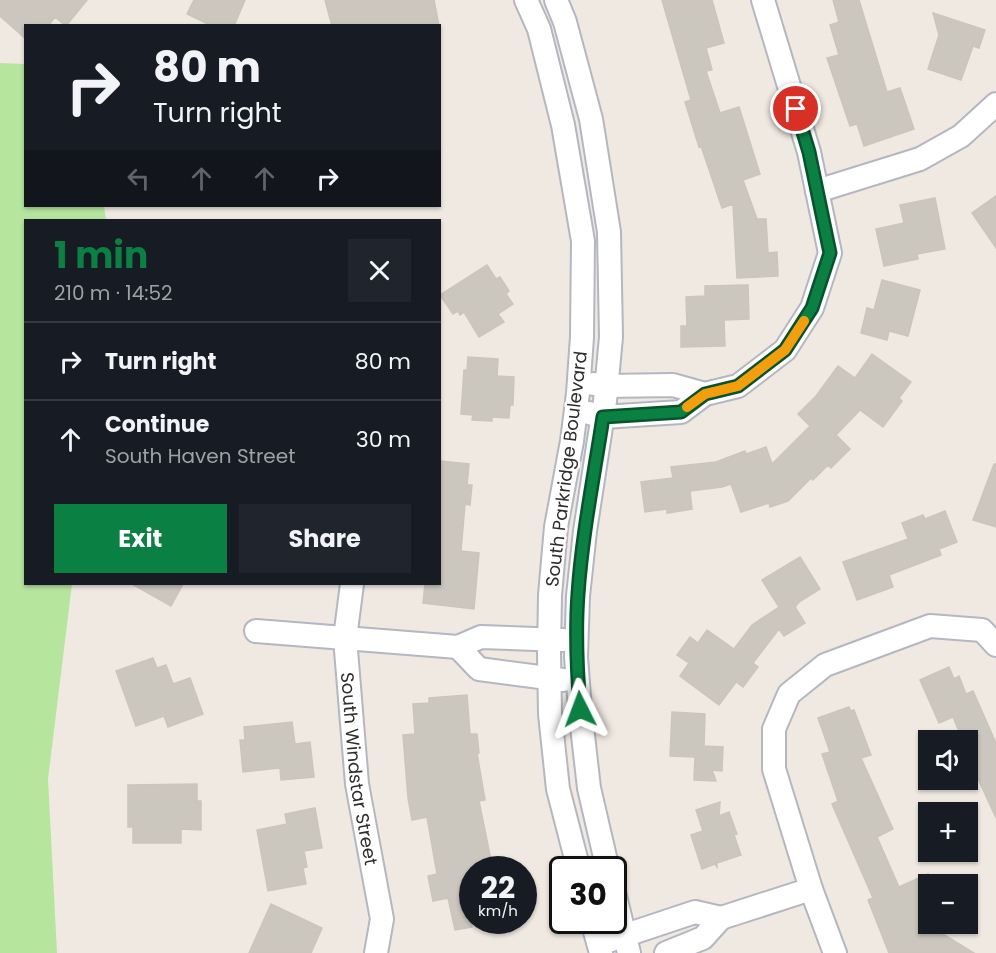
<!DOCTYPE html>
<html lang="en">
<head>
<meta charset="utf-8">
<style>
  :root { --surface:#171b24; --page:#20242c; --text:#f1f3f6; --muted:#9ea1a6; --line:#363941; --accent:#0b8043 }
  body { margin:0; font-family:Poppins,sans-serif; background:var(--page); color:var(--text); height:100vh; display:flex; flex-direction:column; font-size:22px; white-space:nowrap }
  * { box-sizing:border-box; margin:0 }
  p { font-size:20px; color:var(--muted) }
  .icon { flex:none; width:33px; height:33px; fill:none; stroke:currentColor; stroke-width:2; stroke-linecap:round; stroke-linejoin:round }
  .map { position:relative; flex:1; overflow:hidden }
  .drawer { position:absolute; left:24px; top:219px; width:417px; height:366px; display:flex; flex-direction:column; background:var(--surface); border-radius:0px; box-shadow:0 2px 4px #0004 }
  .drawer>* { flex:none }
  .guide { position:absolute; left:24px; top:24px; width:417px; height:183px; border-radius:0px; box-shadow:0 2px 4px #0004; background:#171b24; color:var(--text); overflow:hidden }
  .buttons { position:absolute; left:918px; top:730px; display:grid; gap:12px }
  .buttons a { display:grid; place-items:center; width:60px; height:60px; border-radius:0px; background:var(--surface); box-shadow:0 2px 4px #0004; font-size:30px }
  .speed { position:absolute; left:459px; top:856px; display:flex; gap:12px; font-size:30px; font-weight:700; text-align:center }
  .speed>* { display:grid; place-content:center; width:78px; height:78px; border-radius:50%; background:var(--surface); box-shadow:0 2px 4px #0004; line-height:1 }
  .speed small { font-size:15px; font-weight:400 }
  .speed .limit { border:3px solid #111; border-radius:9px; background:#fff; color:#111 }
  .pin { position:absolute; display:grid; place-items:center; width:51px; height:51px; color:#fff; margin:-26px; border:3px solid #fff; border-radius:50%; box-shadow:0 2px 6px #0007 }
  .me { position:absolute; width:66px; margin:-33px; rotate:357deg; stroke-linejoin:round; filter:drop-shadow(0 0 4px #0008) }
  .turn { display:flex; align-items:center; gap:21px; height:126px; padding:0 30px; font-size:27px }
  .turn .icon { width:78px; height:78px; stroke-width:2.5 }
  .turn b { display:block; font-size:42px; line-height:51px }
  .lanes { display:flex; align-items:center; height:57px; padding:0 30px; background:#0003; justify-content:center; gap:30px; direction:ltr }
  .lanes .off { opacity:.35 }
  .round { display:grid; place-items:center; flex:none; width:63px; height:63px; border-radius:0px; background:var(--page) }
  .head { display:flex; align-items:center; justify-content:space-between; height:102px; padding:0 30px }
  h1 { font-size:36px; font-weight:700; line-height:45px; color:var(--accent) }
  .action { display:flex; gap:12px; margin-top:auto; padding:12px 30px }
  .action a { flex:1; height:69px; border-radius:0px; background:var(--accent); color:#fff; font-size:24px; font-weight:700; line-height:69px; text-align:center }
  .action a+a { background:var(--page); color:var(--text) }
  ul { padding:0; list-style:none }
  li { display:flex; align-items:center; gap:18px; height:78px; padding:0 30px; border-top:2px solid var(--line) }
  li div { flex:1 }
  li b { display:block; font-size:22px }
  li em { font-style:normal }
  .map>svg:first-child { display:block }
  .green { fill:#b6e59e }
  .building { fill:#cbc7bf; stroke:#cbc5ba; stroke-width:1.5 }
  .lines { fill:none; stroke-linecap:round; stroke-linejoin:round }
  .minor-casing { stroke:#b4b7c1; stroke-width:26 }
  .minor { stroke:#fff; stroke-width:22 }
  .route-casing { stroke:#07532c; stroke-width:15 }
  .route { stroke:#0b8043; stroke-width:10 }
  .slow { stroke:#f59e0b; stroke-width:10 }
  .labels { text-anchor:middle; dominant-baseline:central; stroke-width:5; stroke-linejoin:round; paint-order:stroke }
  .street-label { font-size:18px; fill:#2e2e2e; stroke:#fff }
</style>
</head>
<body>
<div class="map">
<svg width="996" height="953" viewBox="0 0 996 953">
  <rect width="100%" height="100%" fill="#efe9e1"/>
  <path class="green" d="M0 63 25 64 26 206H104L106 220H26V584H72L48 779 57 953H0Z"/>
  <path class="building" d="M0 0H87L66 26 55 17 48 26H26V39L0 16Z
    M194 0H245L234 26H212L187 14Z
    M325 0H434L439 26H332Z
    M662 0H712L724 43 706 48 712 70 706 71 720 113 739 107 760 174 743 180 757 219H766L768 253 777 252 778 276 737 278 733 204 722 208 701 146 699 147 685 102 691 100Z
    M833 0H859L887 92 900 88 914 129 864 146 857 124 850 126 827 58 839 55 830 25 839 22Z
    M933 13 985 30 979 48 973 46 961 80 928 69 939 35Z
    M996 196V248L972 213Z
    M935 198 945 249 917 254 918 259 884 266 876 229 904 223 900 205Z
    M487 265 496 279 500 277 509 291 506 294 513 304 498 314 504 322 479 337 464 312 460 315 458 311 453 314 440 295Z
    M882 280 920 290 908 336 889 331 887 340 861 333 867 308 874 310Z
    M748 285 749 319 724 320 725 346 681 347V326H687L686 297 705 296V286Z
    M872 354 911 382 899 398 902 401 883 427 860 410 836 435 850 449 831 468 828 465 813 480 811 478 788 501 770 507 769 503 741 512 731 484 722 487 690 491 692 509 667 513V509L645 512 641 482 673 478 671 467 716 462 745 451 746 454 766 447 772 464 810 426 798 414 816 396 838 366 855 378Z
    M468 357 498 359 497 376 514 377 513 405H510L509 418 492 417V421L472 420 473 415 461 414 464 370H467Z
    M440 461 469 464 467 485H472L470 505 465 504 461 551 479 553 474 609 423 603 425 584H440Z
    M994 464H996V527L973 520Z
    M945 511 957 542 939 549 941 555 889 575 893 587 857 600 843 562 908 539 902 523 923 515 925 519Z
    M800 557 820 589 799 602 795 607 805 623 784 636 779 629 753 663 758 667 743 687 736 682 719 705 680 676 689 663 677 655 690 637 698 643 707 630 734 649 752 625 779 607 762 580Z
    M132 584H183L171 606Z
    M153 658 157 668 166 665 173 684 190 678 203 714 168 727 164 716 136 726 116 671Z
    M949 667 954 679 959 676 966 694 973 691 996 743V818L969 759 971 758 968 751V741H963L953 717 939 723 920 680Z
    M467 695 470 734H477L479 753H477L485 800 479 801 493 870H472V927L455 930 448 898 433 901 428 876 437 874 427 817 412 820 408 798 403 735 415 734 413 704 429 703V698Z
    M849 707 851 711 854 710 871 755 861 758 893 829 877 837 899 887 928 874V925L974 953H889L868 900 873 898 832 804 838 801 822 754 830 752 818 718Z
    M672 712 705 714 704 746 723 747 722 771 712 770 716 781 694 780 695 757 670 756Z
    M292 722 295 744 310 742 314 777 281 780 280 768 243 772 240 740H245L244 727Z
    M197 784V801H201V830L181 829V843H133V827H128V785Z
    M720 802 719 816 729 812 737 834 734 835 741 855 717 863V867L715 864 702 869 691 835 703 831 696 810Z
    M315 808 322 848 304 851 307 867 303 868 306 884 268 891 257 830 287 824 285 814Z
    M271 904 322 928 311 953H249Z"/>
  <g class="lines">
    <g class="minor-casing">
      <g id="minor">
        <path d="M526 0 539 29 563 125 583 241 582 337 578 393 572 441 556 527 550 595 549 653 550 714 558 789 579 870"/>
        <path d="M556 0 565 22 591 119 609 232 611 337 605 401 585 531 578 596 576 657 580 709 589 788 608 870"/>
        <path d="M817 191 920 159 961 136 996 104"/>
        <path d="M594 384 606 386 673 385 705 394"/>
        <path d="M589 413 603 417 681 412 705 394 738 386 785 350 812 308 830 253 809 152 763 0"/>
        <path id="s1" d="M352 584 345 638 357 784 382 919 376 953"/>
        <path d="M256 631 458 647 481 637 563 640"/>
        <path d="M458 647 479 669 563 680"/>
        <path d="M811 889 835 953"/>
        <path d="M614 892 629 953"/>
        <path d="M721 918 811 889 774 769V729L789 694 825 665 930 626 982 630 996 645"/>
        <path d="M592 921 601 953"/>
        <path d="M599 944 695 912 721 918"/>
        <path d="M666 953 703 938 721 918"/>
      </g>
    </g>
    <use href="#minor" class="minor"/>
  </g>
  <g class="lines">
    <g class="route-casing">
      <path id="route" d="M580 709C577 671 575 633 578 594 582 535 594 476 603 417L681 412 705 394 738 386 785 350 812 308 830 253 809 152 796 109"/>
    </g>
    <use href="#route" class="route"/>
    <path class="slow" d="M687 407 705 394 738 386 785 350 804 321"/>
  </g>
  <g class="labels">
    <g class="street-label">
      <text transform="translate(566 469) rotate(-83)">South Parkridge Boulevard</text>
      <text stroke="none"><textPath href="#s1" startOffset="186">South Windstar Street</textPath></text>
    </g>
  </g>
</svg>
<div class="buttons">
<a><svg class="icon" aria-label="sound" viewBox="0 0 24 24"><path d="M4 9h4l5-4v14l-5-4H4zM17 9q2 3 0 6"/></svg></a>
<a>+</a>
<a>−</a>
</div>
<div class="speed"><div>22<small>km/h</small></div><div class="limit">30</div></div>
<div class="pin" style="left:796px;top:109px;background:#d93025"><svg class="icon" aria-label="arrive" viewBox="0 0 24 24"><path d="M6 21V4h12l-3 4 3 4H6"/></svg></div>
<svg class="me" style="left:580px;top:709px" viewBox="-20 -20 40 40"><path d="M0-17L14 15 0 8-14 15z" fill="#0b8043" stroke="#fff" stroke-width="4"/></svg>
<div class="guide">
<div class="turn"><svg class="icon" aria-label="right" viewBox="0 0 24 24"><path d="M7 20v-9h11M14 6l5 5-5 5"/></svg><div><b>80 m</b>Turn right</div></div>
<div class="lanes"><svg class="icon off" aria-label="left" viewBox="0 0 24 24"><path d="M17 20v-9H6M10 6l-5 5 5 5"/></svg><svg class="icon off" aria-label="ahead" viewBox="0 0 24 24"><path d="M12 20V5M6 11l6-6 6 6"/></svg><svg class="icon off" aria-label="ahead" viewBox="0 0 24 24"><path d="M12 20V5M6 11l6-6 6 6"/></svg><svg class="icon" aria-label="right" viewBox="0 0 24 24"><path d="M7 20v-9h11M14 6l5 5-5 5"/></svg></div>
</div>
<section class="drawer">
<div class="head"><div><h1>1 min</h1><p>210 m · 14:52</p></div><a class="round"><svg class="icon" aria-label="close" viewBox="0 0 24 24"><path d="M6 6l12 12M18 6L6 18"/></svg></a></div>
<ul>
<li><svg class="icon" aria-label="right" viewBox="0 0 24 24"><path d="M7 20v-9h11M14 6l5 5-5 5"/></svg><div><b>Turn right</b></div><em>80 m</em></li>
<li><svg class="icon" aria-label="ahead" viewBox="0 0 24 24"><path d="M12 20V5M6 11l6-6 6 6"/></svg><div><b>Continue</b><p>South Haven Street</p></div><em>30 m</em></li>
</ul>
<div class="action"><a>Exit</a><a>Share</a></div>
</section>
</div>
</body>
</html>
